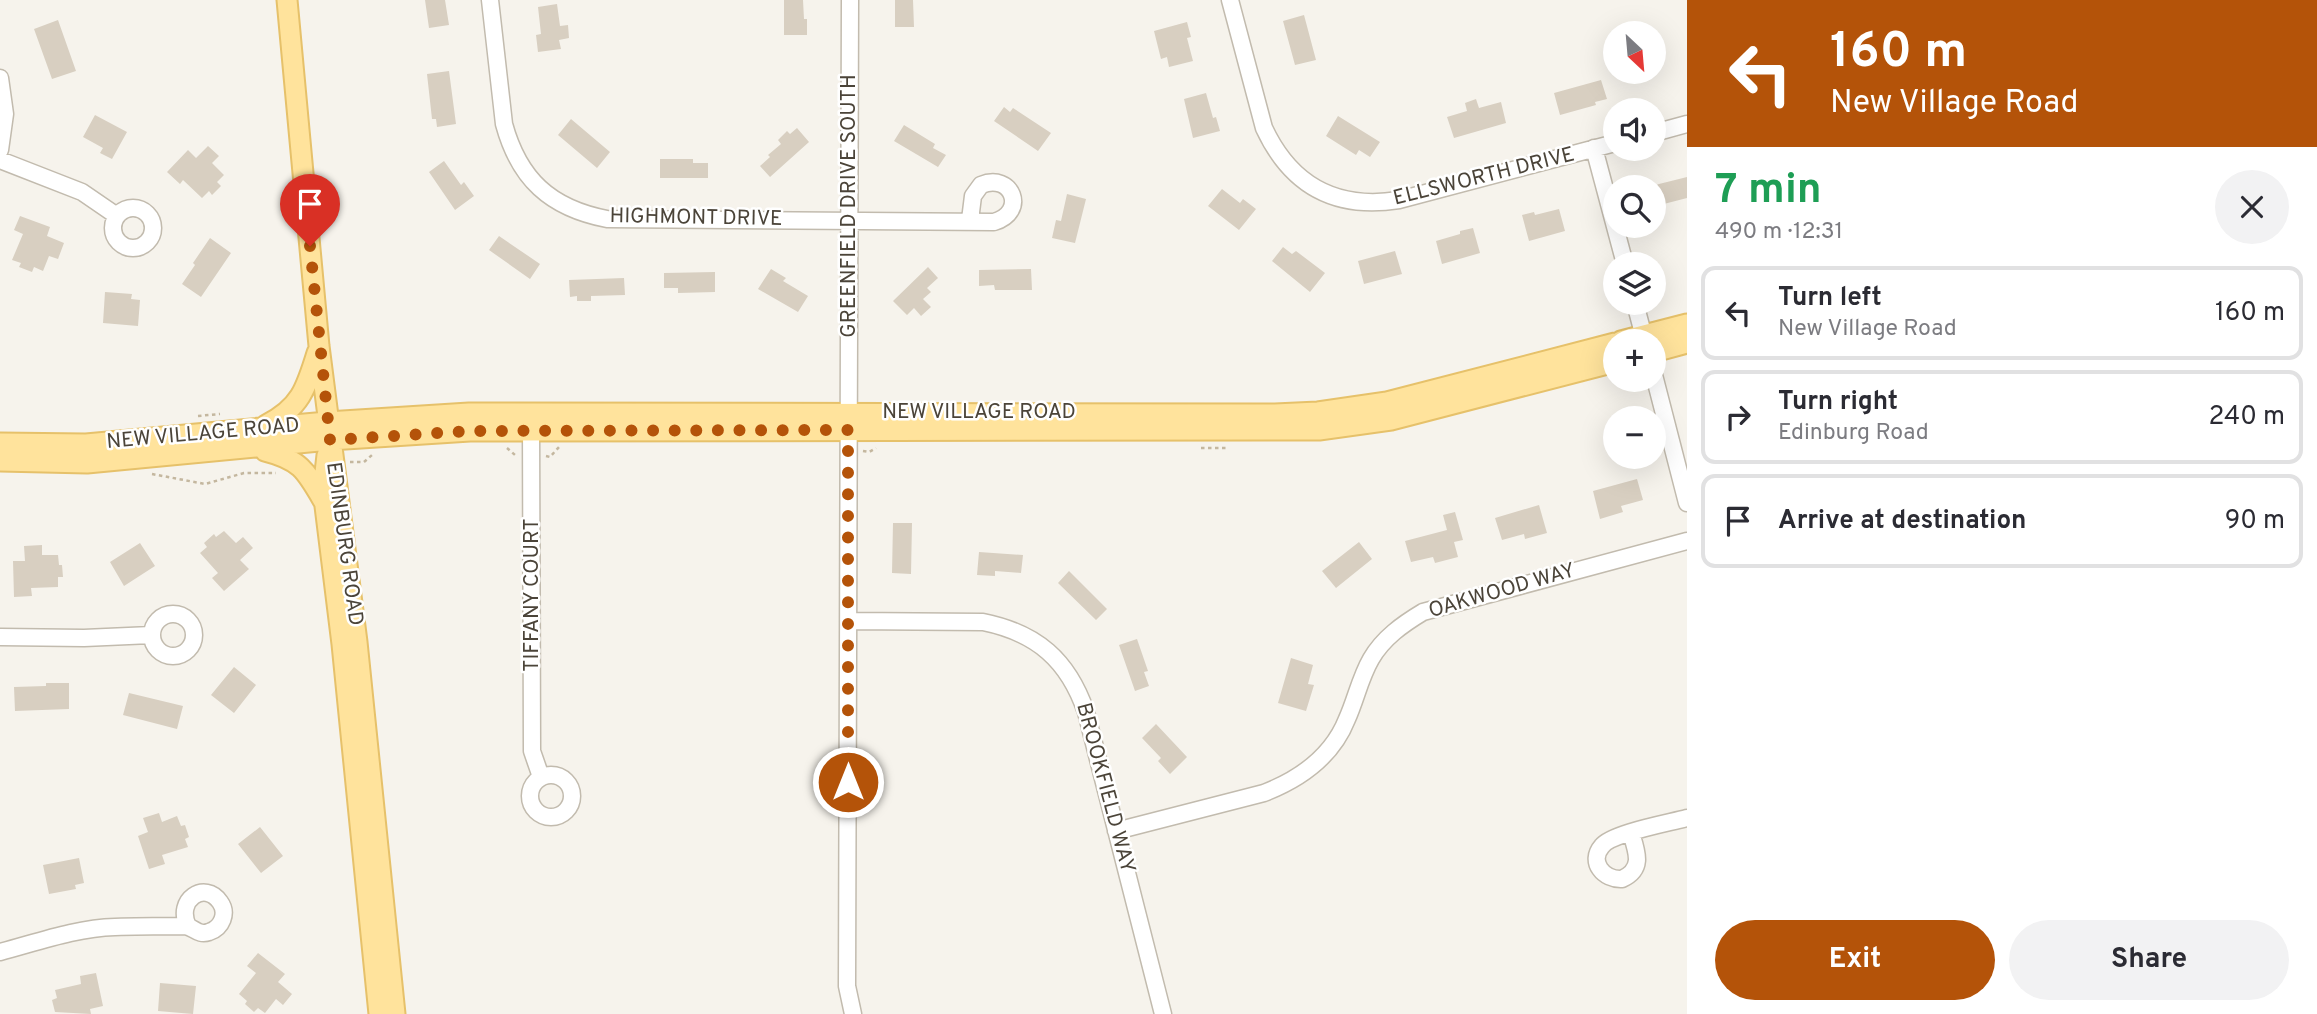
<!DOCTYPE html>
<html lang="en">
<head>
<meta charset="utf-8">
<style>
  :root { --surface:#fff; --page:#f2f2f3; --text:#2b2b33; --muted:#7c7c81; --line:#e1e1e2; --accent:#b45309 }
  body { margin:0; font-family:Overpass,sans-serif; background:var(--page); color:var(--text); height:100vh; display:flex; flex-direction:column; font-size:26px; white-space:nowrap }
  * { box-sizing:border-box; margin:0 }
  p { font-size:23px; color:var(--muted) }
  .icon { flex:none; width:38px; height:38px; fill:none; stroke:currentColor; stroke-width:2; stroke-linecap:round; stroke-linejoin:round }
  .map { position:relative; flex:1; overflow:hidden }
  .panel { display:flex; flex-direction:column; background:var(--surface); width:630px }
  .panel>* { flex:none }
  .top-card { background:#b45309; color:#fff; overflow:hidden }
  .needle { width:46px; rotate:154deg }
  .controls { position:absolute; left:1603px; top:21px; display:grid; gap:14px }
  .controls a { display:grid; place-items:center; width:63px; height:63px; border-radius:50%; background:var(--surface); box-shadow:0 7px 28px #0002; font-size:35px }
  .pin { position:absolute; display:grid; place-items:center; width:60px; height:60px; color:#fff; margin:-72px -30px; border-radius:50% 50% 50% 0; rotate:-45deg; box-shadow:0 0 7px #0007 }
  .pin .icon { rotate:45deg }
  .me { position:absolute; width:77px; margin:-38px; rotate:0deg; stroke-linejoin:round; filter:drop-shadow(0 0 5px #0008) }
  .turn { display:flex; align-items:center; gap:24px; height:147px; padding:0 28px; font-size:32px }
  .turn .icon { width:91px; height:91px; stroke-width:2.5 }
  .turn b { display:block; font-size:49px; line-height:60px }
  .round { display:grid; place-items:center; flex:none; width:74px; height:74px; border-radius:37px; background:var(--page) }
  .overview { display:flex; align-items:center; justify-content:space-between; height:119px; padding:0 28px }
  h1 { font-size:42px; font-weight:700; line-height:52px; color:#1e9e55 }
  .cta { display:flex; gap:14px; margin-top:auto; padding:14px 28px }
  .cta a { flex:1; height:80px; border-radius:42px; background:var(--accent); color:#fff; font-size:28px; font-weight:700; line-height:80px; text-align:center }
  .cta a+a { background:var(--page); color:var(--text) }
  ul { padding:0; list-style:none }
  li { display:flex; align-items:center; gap:21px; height:94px; margin:0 14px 10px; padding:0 14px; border:4px solid var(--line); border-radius:14px }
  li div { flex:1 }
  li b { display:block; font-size:26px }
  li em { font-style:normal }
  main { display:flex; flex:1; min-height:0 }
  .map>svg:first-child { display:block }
  .building { fill:#d8cfc1 }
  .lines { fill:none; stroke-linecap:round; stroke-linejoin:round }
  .minor-casing { stroke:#c2bbae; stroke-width:19 }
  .major-casing { stroke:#e6c16a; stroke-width:23 }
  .path { stroke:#c4b79f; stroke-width:2.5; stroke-dasharray:3.5 3.5; stroke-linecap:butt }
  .minor { stroke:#fff; stroke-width:16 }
  .major { stroke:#ffe39c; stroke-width:19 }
  .route { stroke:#b45309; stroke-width:12; stroke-dasharray:0 21.6 }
  .labels { text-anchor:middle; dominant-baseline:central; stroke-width:5; stroke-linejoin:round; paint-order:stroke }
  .street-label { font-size:21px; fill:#4b4439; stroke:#fff }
</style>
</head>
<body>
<main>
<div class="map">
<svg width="1687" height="1014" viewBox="0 0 1687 1014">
  <rect width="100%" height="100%" fill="#f6f3ec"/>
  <path class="building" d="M425 0H445L449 25 429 28Z
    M784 0H803L804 19H807V35H784Z
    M895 0H913L914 27H895Z
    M557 4 560 26 568 25 569 38 559 40 561 49 538 52 536 35 541 34 538 7Z
    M1304 15 1316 60 1295 65 1283 21Z
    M58 20 76 71 52 79 34 29Z
    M1187 22 1191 37 1187 38 1193 61 1169 67 1167 57 1161 59 1154 31Z
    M449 71 456 124 437 127 436 119H432L427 74Z
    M1601 80 1607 99 1595 102 1596 105 1560 115 1554 93Z
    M1206 93 1213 118 1216 117 1220 131 1193 138 1184 99Z
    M1476 99 1479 108 1501 102 1506 123 1454 138 1447 117 1467 111 1465 103Z
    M1004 107 1010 112 1013 108 1051 133 1038 151 994 121Z
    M95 115 127 132 112 159 100 153 103 148 83 137Z
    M1338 116 1380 142 1370 157 1359 150 1356 155 1326 136Z
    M571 119 610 152 597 168 558 135Z
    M904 125 935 144 933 148 946 155 938 167 894 141Z
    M797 128 809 142 770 177 760 166 770 157 768 155 781 144 778 140 787 131 790 134Z
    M208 146 219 156 212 163 224 175 217 182 221 186 212 195 209 191 202 198 183 180 180 184 167 172 188 150 196 158Z
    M660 159H693V163H708V178H660Z
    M444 161 461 185 464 182 474 196 455 210 429 172Z
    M1687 177V198L1656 206 1654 187 1651 186Z
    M1222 189 1240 203 1243 199 1256 209 1239 230 1208 206Z
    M1067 194 1086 199 1075 243 1052 238 1056 220 1061 221Z
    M1559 209 1565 231 1529 241 1522 215 1534 212 1535 215Z
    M20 216 50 227 47 236 64 243 58 259 49 256 43 271 34 267 32 272 19 267 21 263 12 260 23 234 14 230Z
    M1473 228 1480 253 1442 264 1436 241 1460 234V231Z
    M499 236 540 264 530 279 489 250Z
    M210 238 231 253 201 297 182 284 195 265 193 263Z
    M1283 247 1292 254 1296 251 1325 273 1310 292 1272 261Z
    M1395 251 1402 274 1364 284 1358 261Z
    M928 267 938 278 927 288 931 292 923 299 931 307 921 316 914 308 907 315 893 301Z
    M771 269 786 278 783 281 808 296 798 312 758 289Z
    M1031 269 1032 290H995L994 285 979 286V270Z
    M715 272V292L678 293V288H664V273Z
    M624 278 625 295 591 296V301H577V296L570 297 569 280Z
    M105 292 132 294 131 299 140 300 138 326 103 323Z
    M1637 479 1643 500 1621 506 1623 512 1600 519 1593 491Z
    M1539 505 1547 533 1525 539 1524 534 1502 540 1495 518Z
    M1455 512 1463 540 1454 542 1458 557 1435 563 1433 557 1411 562 1405 541 1447 530 1443 515Z
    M893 523H912L911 574 892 573Z
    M224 531 236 543 243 537 253 548 240 560 249 569 224 591 212 578 218 573 200 553 207 547 204 543 214 534 216 537Z
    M1359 542 1372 559 1336 588 1322 571Z
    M140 543 155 566 124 586 110 562Z
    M42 545V555H58L59 565H62L63 577H58V587L31 588 32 596 14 597 13 561H25L24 546Z
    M979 552 1023 555 1021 573 995 571V576L977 575Z
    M1069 571 1107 609 1096 620 1058 583Z
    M1137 639 1148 671 1144 672 1149 686 1135 691 1119 645Z
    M1291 658 1313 665 1308 684 1314 685 1306 711 1278 703Z
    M234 667 256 685 234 713 211 695Z
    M46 683H69V709L15 711 14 687 46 686Z
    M129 693 183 706 177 729 123 715Z
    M1156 724 1187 757 1170 774 1158 761 1161 758 1142 738Z
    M159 813 162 822 177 816 181 826 185 825 189 837 185 839 188 847 162 855 165 864 149 869 138 836 148 832 143 818Z
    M260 827 283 856 261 873 238 844Z
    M79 858 84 883 75 885 76 889 49 894 43 865Z
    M258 953 285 974 278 982 292 994 283 1005 276 999 265 1013 258 1008 254 1012 245 1004 247 1001 239 994 256 973 247 966Z
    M96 973 103 1006 90 1009 91 1014 55 1012 52 1000 57 998 55 990 81 984 80 976Z
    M160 983 196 986 193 1014 158 1011Z"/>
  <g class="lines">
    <g class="minor-casing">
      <path id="minor" d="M490 0 504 124C519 179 550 208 607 219L994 222C1028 212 1012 172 981 185L973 196 970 220
        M850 0 847 986 853 1014
        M1230 0 1264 128C1291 186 1336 210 1399 200L1615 143
        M0 78 5 114 0 150
        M1654 133 1687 124
        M1594 148 1625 264
        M0 160 82 192 117 216
        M113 228a20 20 0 1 1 40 0a20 20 0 1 1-40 0Z
        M1635 303 1645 341
        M1654 375 1687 503
        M531 422 532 751 541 777
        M152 635a21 21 0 1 1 42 0a21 21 0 1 1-42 0Z
        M848 621 983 622C1037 633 1068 660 1086 712L1163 1014
        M0 637 84 638 151 635
        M530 796a21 21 0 1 1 42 0a21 21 0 1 1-42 0Z
        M1116 831 1264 793C1300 779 1332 757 1347 719 1356 699 1360 678 1371 659 1383 638 1403 624 1423 612L1687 541
        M1631 833C1637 852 1644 869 1622 879 1604 880 1588 862 1602 846 1612 833 1669 823 1687 818
        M0 952C38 942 76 928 115 927 138 926 162 926 185 926 194 927 198 936 209 932 222 928 228 913 220 902 205 880 175 900 188 926"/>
    </g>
    <g class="major-casing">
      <path id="major" d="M287 0 319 346 357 642 395 1014
        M1621 341 1687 324
        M1654 352 1687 343
        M266 425C300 408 306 389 317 353
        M0 443 86 444 327 422 469 413 1275 414 1318 412 1387 402 1615 343
        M265 451C301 460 306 471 324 502
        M327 455 323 490 342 644 379 1014
        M0 461 87 463 330 440 470 431 1319 430 1391 420 1615 362"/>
    </g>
    <path class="path" d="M198 416 220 414
      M507 448 515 455H518
      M1201 448H1226
      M863 451 869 452 876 448
      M546 456 550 457 559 447
      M350 462H364L372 455
      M152 474 205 484 244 473H276"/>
    <use href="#minor" class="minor"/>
    <use href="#major" class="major"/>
  </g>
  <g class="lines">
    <path class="route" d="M310 246 330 440 470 431 848 430V782"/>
  </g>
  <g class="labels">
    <g class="street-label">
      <text transform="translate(1484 177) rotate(-14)">ELLSWORTH DRIVE</text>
      <text transform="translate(849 206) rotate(-90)">GREENFIELD DRIVE SOUTH</text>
      <text transform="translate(696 218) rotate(1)">HIGHMONT DRIVE</text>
      <text x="979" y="412">NEW VILLAGE ROAD</text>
      <text transform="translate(203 434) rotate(-5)">NEW VILLAGE ROAD</text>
      <text transform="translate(344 544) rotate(82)">EDINBURG ROAD</text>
      <text transform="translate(1502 591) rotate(-16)">OAKWOOD WAY</text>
      <text transform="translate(532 595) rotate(-90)">TIFFANY COURT</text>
      <text transform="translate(1105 788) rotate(75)">BROOKFIELD WAY</text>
    </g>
  </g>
</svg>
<div class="controls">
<a><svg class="needle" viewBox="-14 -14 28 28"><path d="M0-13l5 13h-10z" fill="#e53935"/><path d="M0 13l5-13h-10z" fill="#7c7c81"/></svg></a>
<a><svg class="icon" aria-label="sound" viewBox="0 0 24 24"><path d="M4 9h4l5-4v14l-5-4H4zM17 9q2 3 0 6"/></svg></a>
<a><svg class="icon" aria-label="search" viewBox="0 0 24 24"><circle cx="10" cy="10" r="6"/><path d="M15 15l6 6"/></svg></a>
<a><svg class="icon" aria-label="layers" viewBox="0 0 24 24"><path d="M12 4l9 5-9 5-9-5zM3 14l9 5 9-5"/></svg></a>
<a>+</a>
<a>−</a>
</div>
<div class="pin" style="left:310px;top:246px;background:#d93025"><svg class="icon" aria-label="arrive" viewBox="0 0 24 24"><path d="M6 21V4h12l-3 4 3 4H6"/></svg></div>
<svg class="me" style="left:848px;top:782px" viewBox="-20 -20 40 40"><circle r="17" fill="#b45309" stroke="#fff" stroke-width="3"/><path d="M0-11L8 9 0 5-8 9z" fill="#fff"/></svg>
</div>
<section class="panel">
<div class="top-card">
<div class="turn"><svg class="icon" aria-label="left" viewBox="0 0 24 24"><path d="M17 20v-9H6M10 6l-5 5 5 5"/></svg><div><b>160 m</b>New Village Road</div></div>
</div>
<div class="overview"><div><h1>7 min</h1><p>490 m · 12:31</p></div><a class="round"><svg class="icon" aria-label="close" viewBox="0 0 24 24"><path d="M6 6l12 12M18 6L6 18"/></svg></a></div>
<ul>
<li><svg class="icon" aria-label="left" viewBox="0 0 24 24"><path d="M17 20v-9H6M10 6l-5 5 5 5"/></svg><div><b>Turn left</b><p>New Village Road</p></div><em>160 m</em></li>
<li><svg class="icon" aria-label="right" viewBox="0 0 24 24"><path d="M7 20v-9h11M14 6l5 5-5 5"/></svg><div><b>Turn right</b><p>Edinburg Road</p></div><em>240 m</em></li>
<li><svg class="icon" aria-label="arrive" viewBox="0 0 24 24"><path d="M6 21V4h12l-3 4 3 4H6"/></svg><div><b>Arrive at destination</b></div><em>90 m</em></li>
</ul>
<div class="cta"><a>Exit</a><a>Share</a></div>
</section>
</main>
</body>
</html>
